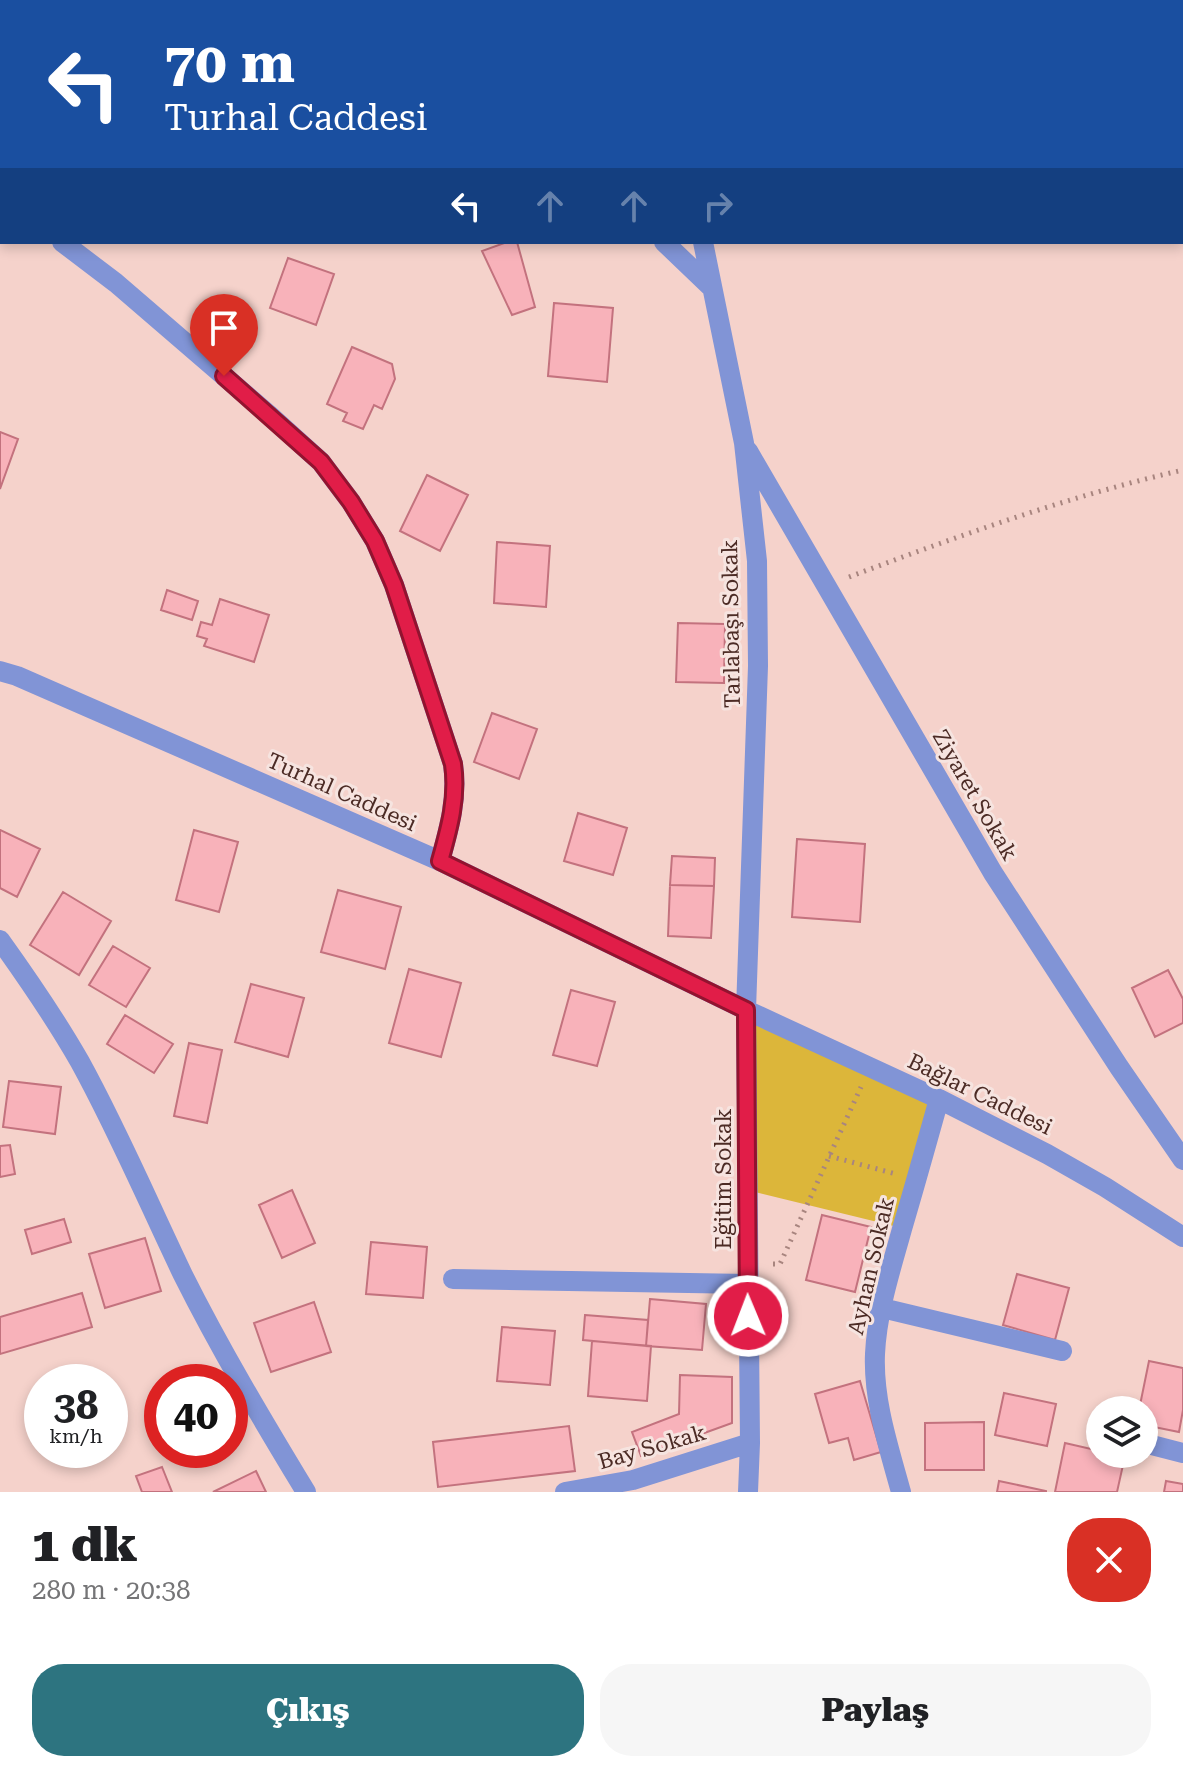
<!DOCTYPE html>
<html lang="tr">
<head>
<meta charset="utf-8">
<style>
  :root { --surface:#fff; --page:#f6f6f6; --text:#202124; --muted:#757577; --accent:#2d7480 }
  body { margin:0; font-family:"Roboto Serif",serif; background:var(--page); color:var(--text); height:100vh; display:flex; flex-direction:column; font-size:30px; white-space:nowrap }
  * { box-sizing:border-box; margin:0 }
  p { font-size:26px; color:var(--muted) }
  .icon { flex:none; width:44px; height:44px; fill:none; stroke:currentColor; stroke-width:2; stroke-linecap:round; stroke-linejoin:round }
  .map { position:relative; height:1492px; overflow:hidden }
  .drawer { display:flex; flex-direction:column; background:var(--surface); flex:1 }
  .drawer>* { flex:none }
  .hud { position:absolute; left:0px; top:0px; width:1184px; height:244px; box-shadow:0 4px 12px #0003; background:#1a4fa0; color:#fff; overflow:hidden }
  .controls { position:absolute; left:1086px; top:1396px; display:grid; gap:16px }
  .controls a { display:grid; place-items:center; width:72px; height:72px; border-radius:50%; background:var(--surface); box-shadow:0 4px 12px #0003; font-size:40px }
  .speed { position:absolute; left:24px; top:1364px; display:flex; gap:16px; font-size:40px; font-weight:700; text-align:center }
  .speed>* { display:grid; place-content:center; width:104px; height:104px; border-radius:50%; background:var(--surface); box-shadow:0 4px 12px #0003; line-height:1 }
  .speed small { font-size:20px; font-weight:400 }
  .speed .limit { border:12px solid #d22; background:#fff; color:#111 }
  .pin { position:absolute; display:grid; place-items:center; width:68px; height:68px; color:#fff; margin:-82px -34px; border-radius:50% 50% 50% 0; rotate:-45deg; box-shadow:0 0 8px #0007 }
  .pin .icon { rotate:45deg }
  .me { position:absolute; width:88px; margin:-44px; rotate:359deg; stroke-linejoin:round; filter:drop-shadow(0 0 6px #0008) }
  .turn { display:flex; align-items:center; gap:28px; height:168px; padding:0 32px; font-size:36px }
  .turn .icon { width:104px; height:104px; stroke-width:2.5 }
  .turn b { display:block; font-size:56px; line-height:68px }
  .lanes { display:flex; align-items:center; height:76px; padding:0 32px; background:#0003; justify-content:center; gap:40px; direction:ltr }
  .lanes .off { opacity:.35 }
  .round { display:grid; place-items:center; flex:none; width:84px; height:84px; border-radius:32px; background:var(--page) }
  .head { display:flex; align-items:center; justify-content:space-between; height:136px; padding:0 32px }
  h1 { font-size:48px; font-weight:800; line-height:60px }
  .primary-button { display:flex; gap:16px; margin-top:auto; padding:16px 32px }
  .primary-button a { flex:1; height:92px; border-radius:32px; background:var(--accent); color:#fff; font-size:32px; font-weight:800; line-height:92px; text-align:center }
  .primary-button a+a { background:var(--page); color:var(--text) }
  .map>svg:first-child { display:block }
  .green { fill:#dcb63a }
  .building { fill:#f8b2ba; stroke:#c3727e; stroke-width:2 }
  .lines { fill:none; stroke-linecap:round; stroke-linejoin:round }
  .path { stroke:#a8857f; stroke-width:5; stroke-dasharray:2 6; stroke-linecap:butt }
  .minor { stroke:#8194d6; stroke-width:20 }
  .route-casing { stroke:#92132f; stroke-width:20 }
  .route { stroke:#e11d48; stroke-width:14 }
  .labels { text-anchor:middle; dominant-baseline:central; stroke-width:6; stroke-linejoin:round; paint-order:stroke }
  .street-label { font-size:22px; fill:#4c2b25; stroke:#f6e4e0 }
</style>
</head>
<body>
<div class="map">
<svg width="1183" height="1492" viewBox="0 0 1183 1492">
  <rect width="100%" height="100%" fill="#f5d2cb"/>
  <path class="green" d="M746 1010 939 1099 902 1228 747 1190Z"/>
  <path class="building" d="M507 242H517L535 307 512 315 482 251Z
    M288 258 334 274 316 325 270 308Z
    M554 303 613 308 607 382 548 376Z
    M352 347 392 364 395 379 382 409 374 405 363 429 343 421 347 413 327 404Z
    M0 432 18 439 0 489Z
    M427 475 468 495 440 551 400 531Z
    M497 542 550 546 546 607 494 603Z
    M167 590 198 601 192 620 161 610Z
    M220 599 269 615 254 662 204 646 207 639 197 636 201 622 212 625Z
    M678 623 725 624 724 683 676 682Z
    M492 713 537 729 519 779 474 762Z
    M578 813 627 828 613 875 564 861Z
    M0 830 40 849 17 897 0 888Z
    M194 830 238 842 219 912 176 900Z
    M797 839 865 844 860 922 792 917Z
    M672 856 715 858 714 886 670 885Z
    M670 885 714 886 711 938 668 936Z
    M338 890 401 907 385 969 321 952Z
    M63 892 111 921 79 975 30 945Z
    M113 946 150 968 126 1007 89 985Z
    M409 969 461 983 441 1057 389 1043Z
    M1168 970 1183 999V1023L1155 1037 1132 988Z
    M251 984 304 998 288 1057 235 1042Z
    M571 990 615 1002 597 1066 553 1055Z
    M125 1015 173 1044 154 1073 107 1044Z
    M189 1043 222 1050 207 1123 174 1116Z
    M9 1081 61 1087 55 1134 3 1127Z
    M10 1145 15 1174 0 1177V1146Z
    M292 1190 315 1243 282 1258 259 1205Z
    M822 1215 871 1227 855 1292 806 1280Z
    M64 1219 71 1242 32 1254 25 1230Z
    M145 1238 161 1291 105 1308 89 1254Z
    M371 1242 427 1247 423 1298 366 1294Z
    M1017 1274 1069 1288 1055 1340 1003 1325Z
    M82 1293 92 1327 0 1354V1317Z
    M650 1299 706 1304 702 1350 646 1346Z
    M314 1302 331 1352 271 1372 254 1323Z
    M585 1315 648 1320 646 1346 583 1340Z
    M502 1327 555 1331 550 1385 497 1381Z
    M592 1341 651 1346 647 1401 588 1396Z
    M1149 1361 1183 1368V1410L1179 1432 1144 1425V1410H1139Z
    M680 1375 732 1377V1423L641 1456 632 1432 679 1414Z
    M860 1381 881 1452 854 1460 848 1438 829 1443 815 1394Z
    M1004 1393 1056 1404 1047 1446 995 1435Z
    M984 1422V1470H925V1423Z
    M569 1426 575 1471 438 1487 433 1442Z
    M1065 1443 1100 1451V1454L1125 1456 1117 1492H1055Z
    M162 1467 172 1492H142L136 1476Z
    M256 1471 266 1492H213Z
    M999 1481 1046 1491V1492H997Z
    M1166 1481 1183 1484V1492H1164Z"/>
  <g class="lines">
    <path class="path" d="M849 577C958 536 1069 496 1183 470
      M829 1156 896 1174
      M773 1264H780L861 1087"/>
    <path class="minor" d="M435 0 436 2
      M661 0V2
      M29 2 30 0
      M0 66 2 61
      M0 196 2 197
      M62 242 116 283 268 414 321 462 351 502 375 541 394 585 453 764C458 798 449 829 440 861
      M664 242 711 287
      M703 242 744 443 757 561 758 666 746 1010 750 1443 748 1492
      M748 451 993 873 1119 1067 1183 1160
      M0 671 17 676 440 861 746 1010 939 1099 1047 1154 1105 1187 1183 1237
      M0 940C28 979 56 1020 80 1062 118 1131 149 1204 183 1275 220 1349 263 1421 306 1492
      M453 1279 748 1284
      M882 1308 1062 1351
      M1144 1443 1183 1453
      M565 1492 633 1480 750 1443
      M901 1492C889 1448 873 1401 875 1354 877 1311 891 1269 902 1229 915 1185 927 1142 939 1099"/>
  </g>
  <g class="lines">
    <g class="route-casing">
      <path id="route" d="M224 376 321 462 351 502 375 541 394 585 453 764C458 798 449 829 440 861L746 1010 748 1316"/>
    </g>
    <use href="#route" class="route"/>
  </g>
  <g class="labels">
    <g class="street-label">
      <text transform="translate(731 624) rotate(-91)">Tarlabaşı Sokak</text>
      <text transform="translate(342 792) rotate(24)">Turhal Caddesi</text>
      <text transform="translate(975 795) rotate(60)">Ziyaret Sokak</text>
      <text transform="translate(980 1094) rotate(26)">Bağlar Caddesi</text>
      <text transform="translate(723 1179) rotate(-90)">Eğitim Sokak</text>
      <text transform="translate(871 1266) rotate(-77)">Ayhan Sokak</text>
      <text transform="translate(652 1447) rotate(-16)">Bay Sokak</text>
    </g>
  </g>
</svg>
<div class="controls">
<a><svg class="icon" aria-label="layers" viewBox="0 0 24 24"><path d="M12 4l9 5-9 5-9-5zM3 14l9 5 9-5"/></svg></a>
</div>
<div class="speed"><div>38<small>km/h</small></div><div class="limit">40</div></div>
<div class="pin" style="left:224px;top:376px;background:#d93025"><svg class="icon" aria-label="arrive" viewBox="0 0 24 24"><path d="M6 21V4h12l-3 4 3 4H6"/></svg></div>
<svg class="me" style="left:748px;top:1316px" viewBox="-20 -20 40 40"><circle r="17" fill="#e11d48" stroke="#fff" stroke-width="3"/><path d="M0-11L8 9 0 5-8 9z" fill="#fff"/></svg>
<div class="hud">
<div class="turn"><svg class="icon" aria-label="left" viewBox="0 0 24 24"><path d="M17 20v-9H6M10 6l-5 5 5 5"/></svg><div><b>70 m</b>Turhal Caddesi</div></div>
<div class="lanes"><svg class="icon" aria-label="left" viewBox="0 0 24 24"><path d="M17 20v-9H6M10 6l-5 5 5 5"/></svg><svg class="icon off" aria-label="ahead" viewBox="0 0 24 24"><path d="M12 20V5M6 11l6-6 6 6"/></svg><svg class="icon off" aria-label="ahead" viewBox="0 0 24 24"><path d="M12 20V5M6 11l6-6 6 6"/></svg><svg class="icon off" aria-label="right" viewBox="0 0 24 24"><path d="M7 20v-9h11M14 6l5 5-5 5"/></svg></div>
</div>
</div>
<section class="drawer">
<div class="head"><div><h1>1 dk</h1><p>280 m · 20:38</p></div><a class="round" style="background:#d93025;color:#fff"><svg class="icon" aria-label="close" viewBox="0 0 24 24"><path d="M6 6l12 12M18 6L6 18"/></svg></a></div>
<div class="primary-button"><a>Çıkış</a><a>Paylaş</a></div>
</section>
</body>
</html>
